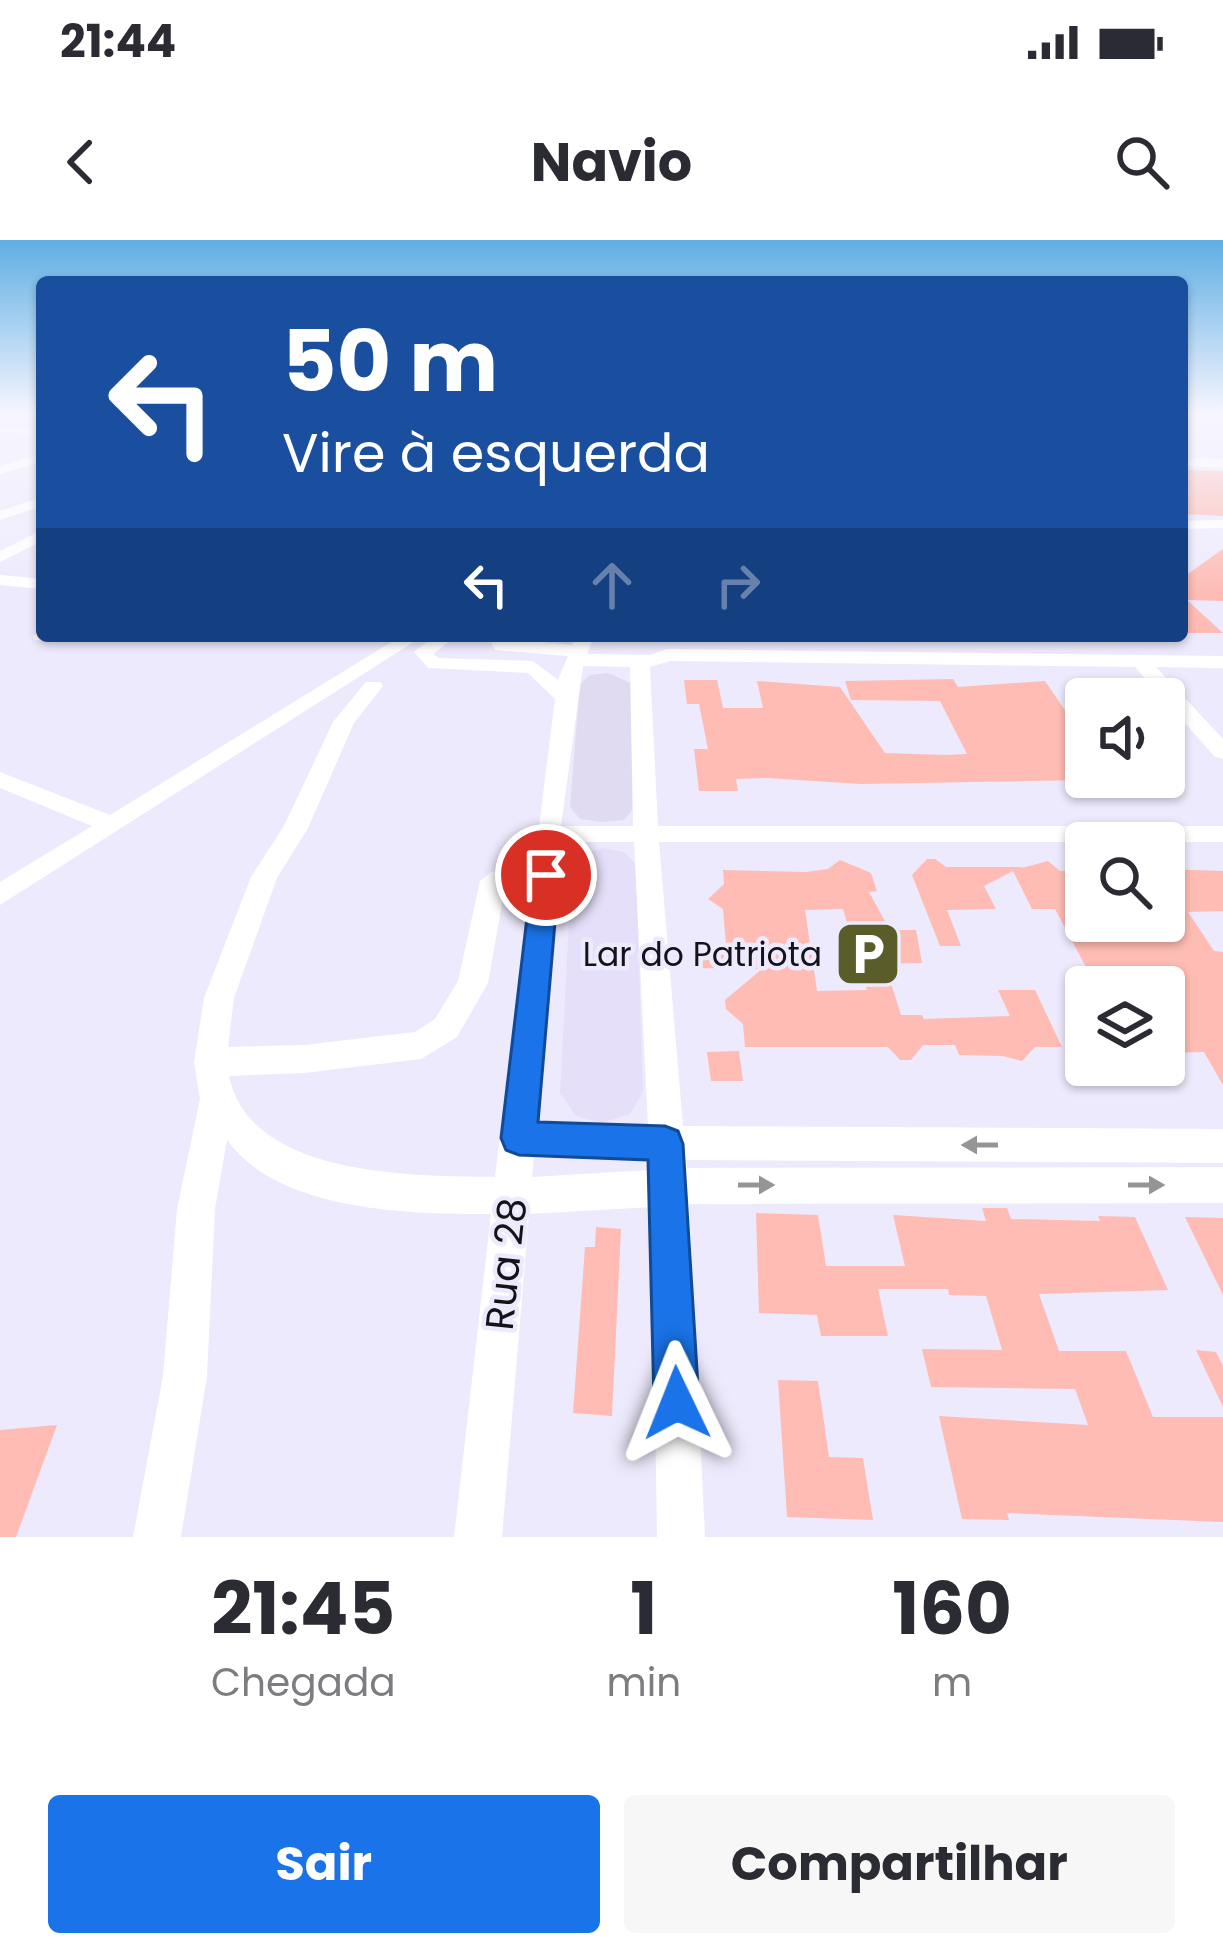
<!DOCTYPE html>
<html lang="pt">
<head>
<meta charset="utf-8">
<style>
  :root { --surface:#fff; --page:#f7f7f7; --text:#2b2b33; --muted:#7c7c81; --accent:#1a73e8 }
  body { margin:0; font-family:Poppins,sans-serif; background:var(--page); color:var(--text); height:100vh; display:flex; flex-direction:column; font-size:45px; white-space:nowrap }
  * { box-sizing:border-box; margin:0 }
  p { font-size:39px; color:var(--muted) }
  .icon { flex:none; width:66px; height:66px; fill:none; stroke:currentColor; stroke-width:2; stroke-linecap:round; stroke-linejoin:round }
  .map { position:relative; height:1297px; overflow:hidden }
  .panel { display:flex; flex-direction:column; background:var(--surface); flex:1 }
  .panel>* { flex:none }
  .guide { position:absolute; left:36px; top:36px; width:1152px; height:366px; border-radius:12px; box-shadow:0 3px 9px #0004; background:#1a4fa0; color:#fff; overflow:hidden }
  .controls { position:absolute; left:1065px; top:438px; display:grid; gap:24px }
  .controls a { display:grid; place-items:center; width:120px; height:120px; border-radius:12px; background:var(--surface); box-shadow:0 3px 9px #0004; font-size:60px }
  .pin { position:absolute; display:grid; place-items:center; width:102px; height:102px; color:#fff; margin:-51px; border:6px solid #fff; border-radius:50%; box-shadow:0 3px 12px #0007 }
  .me { position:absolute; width:132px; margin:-66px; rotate:358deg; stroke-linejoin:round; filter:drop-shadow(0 0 9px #0008) }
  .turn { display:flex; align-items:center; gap:42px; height:252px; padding:0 48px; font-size:54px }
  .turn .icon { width:156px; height:156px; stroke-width:2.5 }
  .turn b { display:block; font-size:84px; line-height:102px }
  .lanes { display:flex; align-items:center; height:114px; padding:0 48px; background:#0003; justify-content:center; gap:60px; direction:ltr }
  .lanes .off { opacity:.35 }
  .eta { display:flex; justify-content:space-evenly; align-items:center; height:204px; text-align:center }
  .eta b { font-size:72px; font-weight:700; line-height:84px }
  .button { display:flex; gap:24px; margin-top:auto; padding:24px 48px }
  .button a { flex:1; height:138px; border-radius:12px; background:var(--accent); color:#fff; font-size:48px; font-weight:700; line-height:138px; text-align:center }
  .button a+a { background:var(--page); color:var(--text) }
  .status { display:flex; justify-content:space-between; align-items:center; height:84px; padding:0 60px; background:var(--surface); direction:ltr }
  .status svg { height:33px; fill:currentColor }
  header { display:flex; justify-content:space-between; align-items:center; height:156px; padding:0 48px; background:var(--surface); font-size:54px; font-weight:700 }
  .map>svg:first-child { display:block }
  .commercial { fill:#e0dbf1 }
  .built { fill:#e5dff9 }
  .building { fill:#febcb4; fill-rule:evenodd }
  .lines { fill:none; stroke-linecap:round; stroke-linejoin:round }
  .minor { fill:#fff; fill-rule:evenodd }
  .oneway { fill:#959598 }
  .route { fill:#1a73e8; stroke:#114b97; stroke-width:3 }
  .labels { text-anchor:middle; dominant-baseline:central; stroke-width:9; stroke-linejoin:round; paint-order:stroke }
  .poi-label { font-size:33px; fill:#141319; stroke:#eeeafd; text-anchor:end }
  .near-street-label { font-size:39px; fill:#141319; stroke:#eeeafd }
</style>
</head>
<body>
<div class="status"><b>21:44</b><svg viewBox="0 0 49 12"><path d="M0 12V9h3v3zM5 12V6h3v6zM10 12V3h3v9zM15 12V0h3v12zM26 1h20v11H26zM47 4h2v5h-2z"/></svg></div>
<header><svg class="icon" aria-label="back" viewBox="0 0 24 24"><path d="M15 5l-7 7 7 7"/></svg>Navio<svg class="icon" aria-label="search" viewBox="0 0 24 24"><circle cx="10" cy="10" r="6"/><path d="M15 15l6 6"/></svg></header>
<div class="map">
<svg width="1223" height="1297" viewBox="0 0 1223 1297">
  <rect width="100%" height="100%" fill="#eeeafd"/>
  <path class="commercial" d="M608 433 635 445V567L624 580 602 582 580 579 570 567 580 444 590 435Z"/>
  <path class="built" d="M605 608 624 612 636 624 643 852 630 874 601 883 576 876 560 853 572 624 585 613Z"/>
  <path class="building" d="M1182 230 1223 231V276L1182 274V255H1190L1182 249Z
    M1223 309V361L1187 360 1223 393H1182V345L1188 339 1185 336Z
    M953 439 958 447 1045 441 1086 501V540L861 544 767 538 736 539 738 551H699L694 509H708L699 464H687L684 440H717L723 468H763L757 441 840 447 885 513 947 515 967 514 940 461 851 460 845 441Z
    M927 619H935L946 627H1023L1018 629 1048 621 1060 631H1075L1086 650V681H1119L1125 692H1164V629L1223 631V671L1188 672 1214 711 1223 712V845L1204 812 1164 813V744L1155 728 1087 729 1055 669H1032L1013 631 984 646 996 669 947 670 961 706H940L912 635Z
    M840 620 871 633 877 651 869 652 890 690H916L922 723 885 724 901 775H922L924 779 1010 776 998 750H1035L1062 807H1035L1022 821 1003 816 959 815 955 805H923L911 820H900L888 807H745L743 784 726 769 725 760 762 729 696 728 694 705H726L723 669 708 659 724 644 723 630 806 632 828 629ZM843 669 867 750 817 751 805 670Z
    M739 811 743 841H711L707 812Z
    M982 968H1007L1011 979 1100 981 1098 976 1135 977 1168 1050 1039 1054 1059 1111H1126L1153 1177H1223V1282L1007 1273 1009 1280 962 1279 939 1176 1088 1185 1075 1149 931 1147 922 1109 1002 1110 986 1056 949 1055 948 1049H878L888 1096H821L817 1075 759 1073 756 973 818 975 826 1026H905L893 975 986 981Z
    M1185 977 1223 978V1055Z
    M596 987 621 989 612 1176 573 1173 585 1007H595Z
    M1196 1110 1216 1112 1223 1126V1167Z
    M778 1140 818 1141 829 1217 863 1218 873 1280 787 1277Z
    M57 1185 16 1297H0V1190Z"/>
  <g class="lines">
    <path class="minor" d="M1223 175V181L1182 187V181Z
      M0 186 42 189V195L0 192Z
      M42 214V222L0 234V226Z
      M1182 218 1223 219V227L1182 226Z
      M42 257V266L0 280V271Z
      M1223 280V288L1182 289V281Z
      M42 290V301L0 322V311Z
      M0 335 42 339V349L0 345Z
      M42 390V396H90L81 402 35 400 33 396Z
      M401 396H423L0 665V642L92 586 0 548V532L110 575Z
      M435 396H456L433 414 439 418 533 421 558 440 568 416 495 410 488 396 572 405 576 396H594L587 414 650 415 667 409 1223 416V428L1156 427 1223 499V519L1215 517 1135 427 670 421 650 427 658 586H1223V602H659L683 886 1223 889V923L686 920 687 928 1223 927V963L689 964 705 1297H657L652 967 529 974 502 1297H454L491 974C412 974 279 972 227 900L215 969 207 1136 181 1297H133L163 1136 177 969 200 859 194 822 204 758 251 637 284 586 333 482 366 442H380L383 446 354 483 308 588 277 638 234 758 228 807 304 805 415 792 435 779 458 741 480 641 493 631 506 641 488 743 457 797 421 819 304 833 229 836C250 938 415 936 495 937L555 459 528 433 428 428 414 412ZM583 426 630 427 633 586H561ZM560 602H634L648 886 537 882ZM534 915 650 919 651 930 532 937Z"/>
  </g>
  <defs><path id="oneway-solid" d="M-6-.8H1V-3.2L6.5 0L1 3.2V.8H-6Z" transform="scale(3)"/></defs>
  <g class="oneway">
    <use href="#oneway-solid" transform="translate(980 905) rotate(-180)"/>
    <use href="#oneway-solid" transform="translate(756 945)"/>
    <use href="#oneway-solid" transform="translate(1146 945)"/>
  </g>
  <linearGradient id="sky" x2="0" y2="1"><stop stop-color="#5faee4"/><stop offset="0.49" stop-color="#f7f6fe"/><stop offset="1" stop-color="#f7f6fe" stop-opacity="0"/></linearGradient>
  <rect width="1223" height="355" fill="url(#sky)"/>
  <path class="route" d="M546 626 559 635 538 882 665 886 678 891 683 904 699 1163 693 1179 677 1185 661 1179 654 1163 648 920 519 915 506 910 501 898 532 635Z"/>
  <defs>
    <g id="parking-square" transform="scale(3.45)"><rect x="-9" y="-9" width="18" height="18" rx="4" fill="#5a5c2a" stroke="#eeeafd"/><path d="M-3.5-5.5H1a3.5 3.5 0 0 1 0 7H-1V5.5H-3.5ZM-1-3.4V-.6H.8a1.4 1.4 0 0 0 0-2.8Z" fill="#fff"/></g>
  </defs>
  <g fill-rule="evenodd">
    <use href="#parking-square" x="868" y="714"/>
  </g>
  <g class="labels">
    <g class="poi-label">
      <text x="822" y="714">Lar do Patriota</text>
    </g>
    <g class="near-street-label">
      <text transform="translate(506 1024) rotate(-84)">Rua 28</text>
    </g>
  </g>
</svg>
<div class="controls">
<a><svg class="icon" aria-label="sound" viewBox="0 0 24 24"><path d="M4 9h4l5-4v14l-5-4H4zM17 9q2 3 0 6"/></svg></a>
<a><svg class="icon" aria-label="search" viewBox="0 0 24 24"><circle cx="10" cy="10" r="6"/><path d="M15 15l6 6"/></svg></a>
<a><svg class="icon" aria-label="layers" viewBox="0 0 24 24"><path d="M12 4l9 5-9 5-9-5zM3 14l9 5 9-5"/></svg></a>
</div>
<div class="pin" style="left:546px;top:635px;background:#d93025"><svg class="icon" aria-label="arrive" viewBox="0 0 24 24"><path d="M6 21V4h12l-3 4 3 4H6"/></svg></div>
<svg class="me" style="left:677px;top:1163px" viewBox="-20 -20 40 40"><path d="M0-17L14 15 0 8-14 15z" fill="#1a73e8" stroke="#fff" stroke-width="4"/></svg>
<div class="guide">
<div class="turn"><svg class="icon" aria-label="left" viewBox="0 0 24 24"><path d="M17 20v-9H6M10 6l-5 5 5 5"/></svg><div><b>50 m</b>Vire à esquerda</div></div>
<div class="lanes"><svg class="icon" aria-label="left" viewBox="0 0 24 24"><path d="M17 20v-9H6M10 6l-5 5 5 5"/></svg><svg class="icon off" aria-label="ahead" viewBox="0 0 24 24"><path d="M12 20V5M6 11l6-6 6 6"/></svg><svg class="icon off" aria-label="right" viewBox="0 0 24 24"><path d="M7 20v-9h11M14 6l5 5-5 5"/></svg></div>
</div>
</div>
<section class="panel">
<div class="eta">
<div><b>21:45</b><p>Chegada</p></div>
<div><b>1</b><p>min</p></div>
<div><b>160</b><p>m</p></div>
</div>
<div class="button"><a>Sair</a><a>Compartilhar</a></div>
</section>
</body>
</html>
